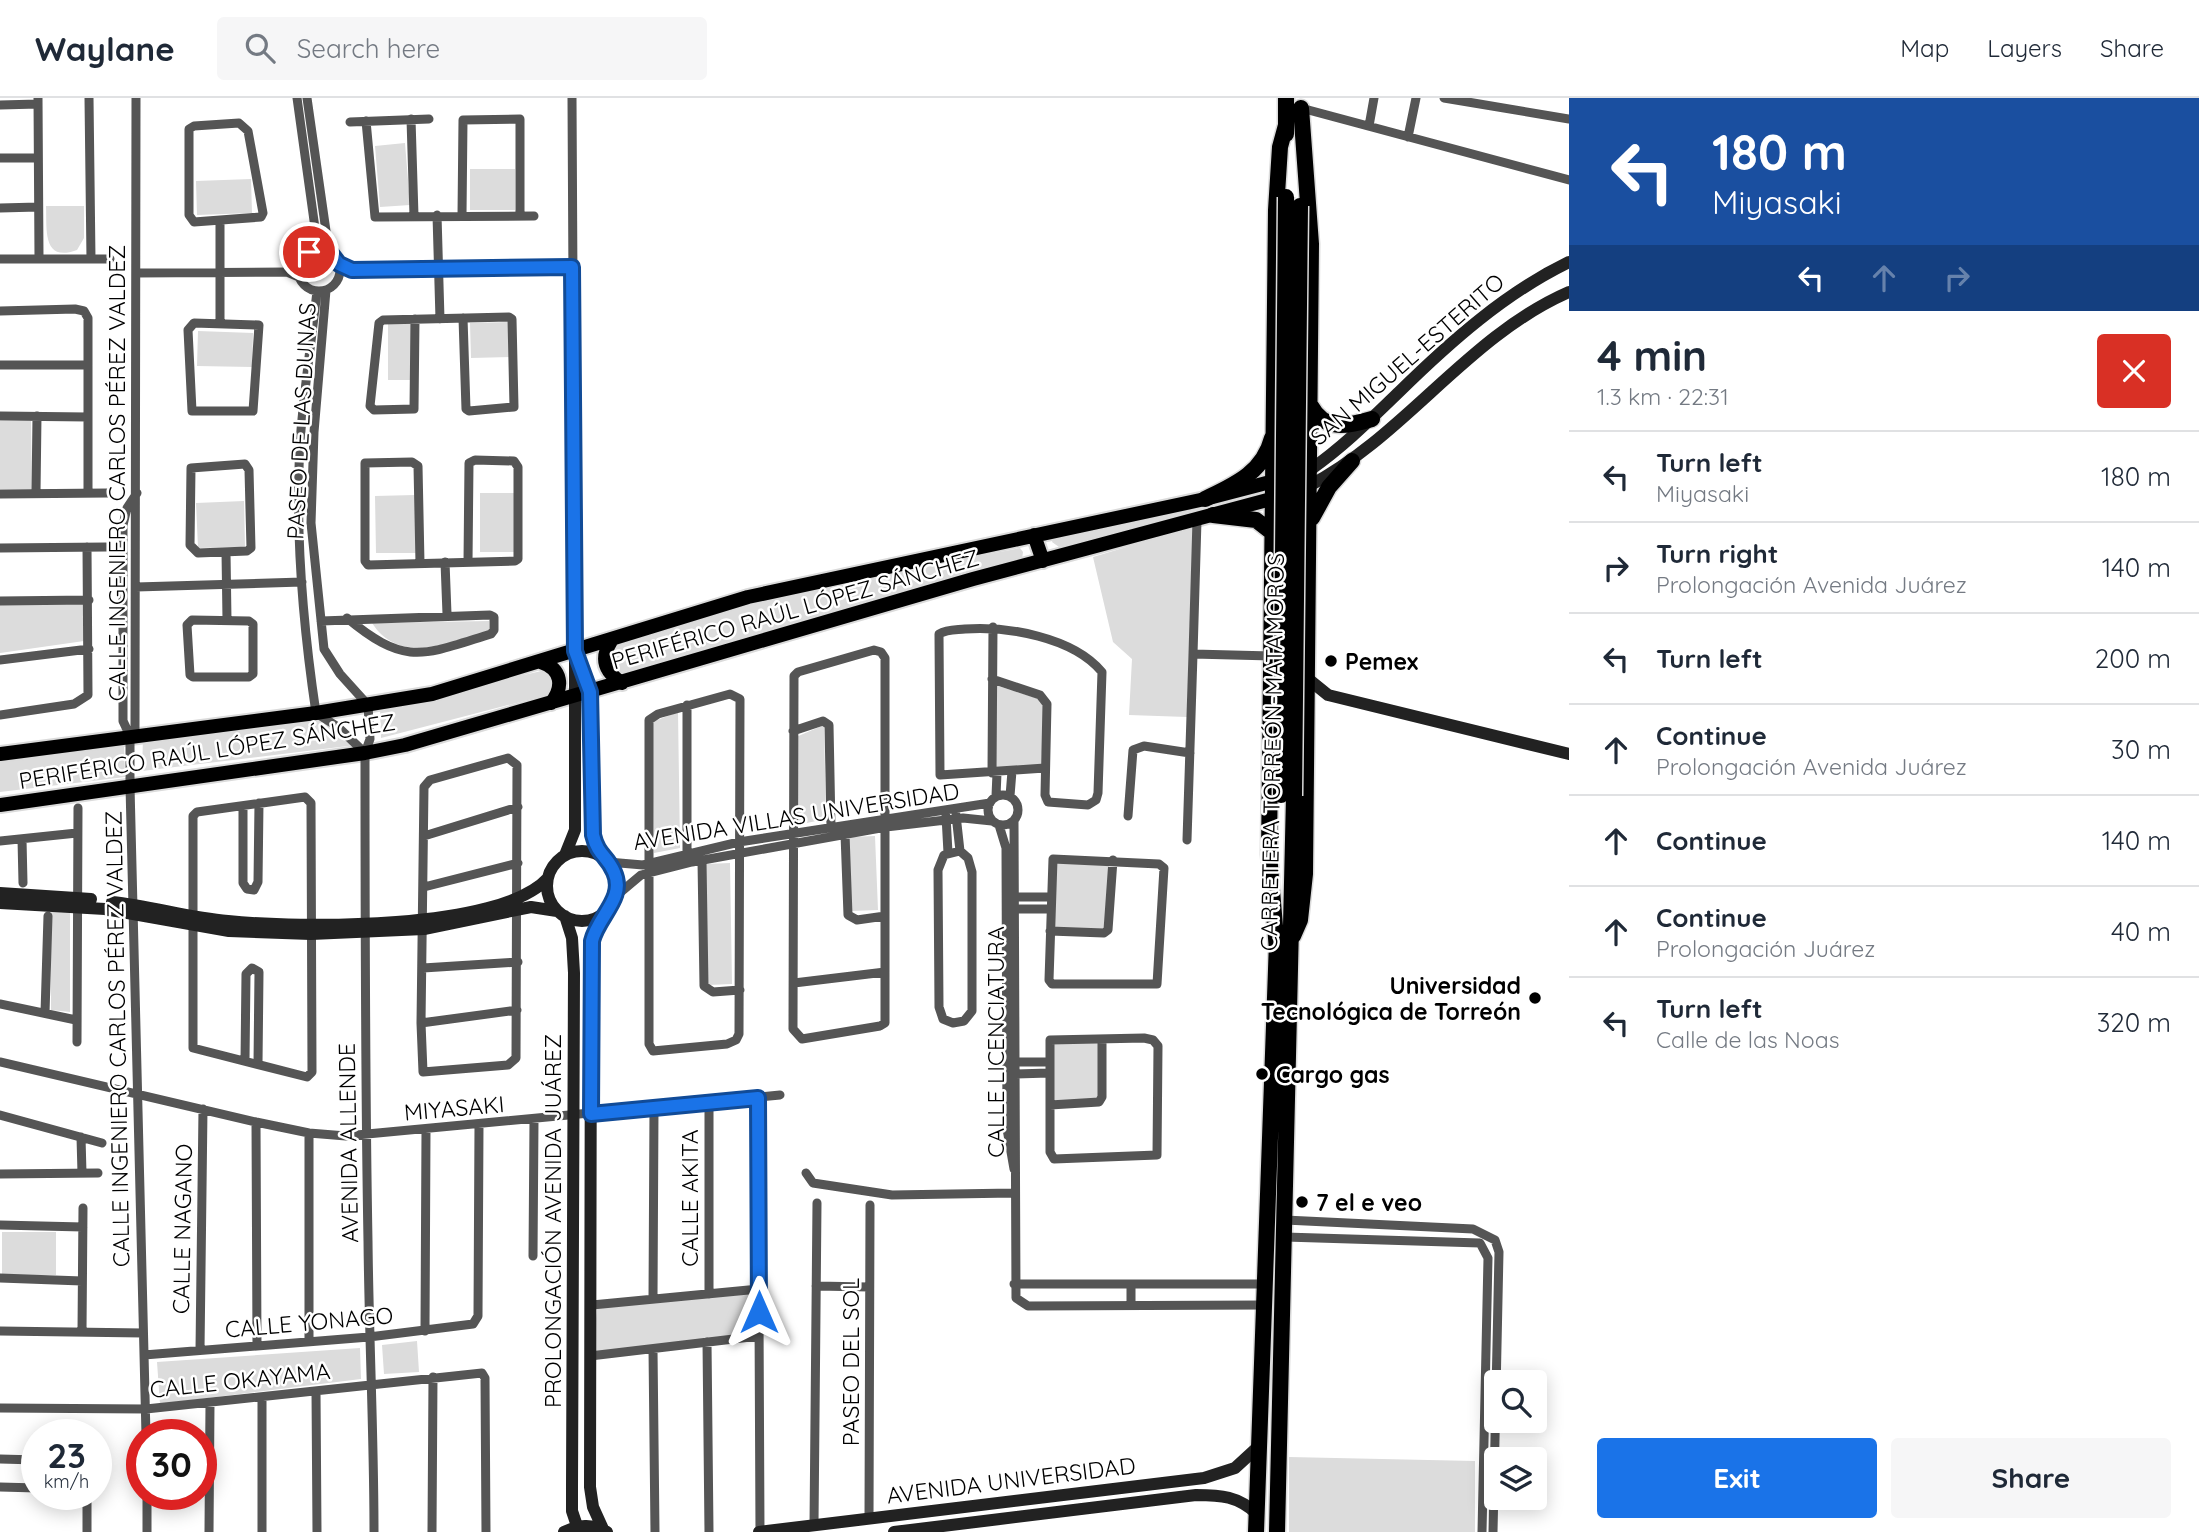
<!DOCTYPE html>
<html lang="en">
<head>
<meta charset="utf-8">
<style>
  :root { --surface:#fff; --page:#f6f6f7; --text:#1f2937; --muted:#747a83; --line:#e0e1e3; --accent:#1a73e8 }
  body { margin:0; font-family:Quicksand,sans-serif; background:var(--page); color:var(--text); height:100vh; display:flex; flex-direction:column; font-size:26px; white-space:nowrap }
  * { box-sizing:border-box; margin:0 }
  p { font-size:23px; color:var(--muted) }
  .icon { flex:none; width:38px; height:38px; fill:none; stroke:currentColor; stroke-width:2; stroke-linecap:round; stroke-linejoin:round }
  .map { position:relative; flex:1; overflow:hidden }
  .sheet { display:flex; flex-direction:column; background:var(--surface); width:630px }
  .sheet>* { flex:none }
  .hud { background:#1a4fa0; color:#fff; overflow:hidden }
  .fabs { position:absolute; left:1484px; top:1272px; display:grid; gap:14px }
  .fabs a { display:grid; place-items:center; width:63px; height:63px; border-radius:7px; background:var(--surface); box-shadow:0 4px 18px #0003; font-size:35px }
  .speed { position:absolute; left:21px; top:1321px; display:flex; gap:14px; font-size:35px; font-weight:700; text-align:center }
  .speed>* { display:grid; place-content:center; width:91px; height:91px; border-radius:50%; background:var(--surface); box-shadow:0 4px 18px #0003; line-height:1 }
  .speed small { font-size:18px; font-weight:400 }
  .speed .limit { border:10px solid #d22; background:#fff; color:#111 }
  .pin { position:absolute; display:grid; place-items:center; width:60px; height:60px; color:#fff; margin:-30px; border:4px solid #fff; border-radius:50%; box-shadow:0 2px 7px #0007 }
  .me { position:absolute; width:77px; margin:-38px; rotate:0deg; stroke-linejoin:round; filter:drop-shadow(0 0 5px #0008) }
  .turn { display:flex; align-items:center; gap:24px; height:147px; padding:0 28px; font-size:32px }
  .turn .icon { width:91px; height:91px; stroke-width:2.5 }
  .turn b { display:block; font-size:49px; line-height:60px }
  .lanes { display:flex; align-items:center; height:66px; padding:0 28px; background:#0003; justify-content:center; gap:35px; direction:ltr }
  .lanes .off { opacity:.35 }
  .round { display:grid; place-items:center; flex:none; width:74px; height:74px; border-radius:7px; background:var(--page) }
  .head { display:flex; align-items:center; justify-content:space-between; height:119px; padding:0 28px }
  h1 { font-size:42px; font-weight:800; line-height:52px }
  .cta { display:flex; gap:14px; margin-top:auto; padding:14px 28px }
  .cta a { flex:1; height:80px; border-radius:7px; background:var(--accent); color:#fff; font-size:28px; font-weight:800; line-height:80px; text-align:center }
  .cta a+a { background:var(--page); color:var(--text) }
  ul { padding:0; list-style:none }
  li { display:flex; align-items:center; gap:21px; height:91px; padding:0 28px; border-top:2px solid var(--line) }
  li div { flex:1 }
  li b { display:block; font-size:26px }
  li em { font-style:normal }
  header { display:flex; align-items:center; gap:42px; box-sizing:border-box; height:98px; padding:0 35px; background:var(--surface); border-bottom:2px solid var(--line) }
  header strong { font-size:33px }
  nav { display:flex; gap:38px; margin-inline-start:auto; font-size:24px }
  .search { width:490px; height:63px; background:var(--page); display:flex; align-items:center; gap:18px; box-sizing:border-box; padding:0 24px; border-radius:7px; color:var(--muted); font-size:26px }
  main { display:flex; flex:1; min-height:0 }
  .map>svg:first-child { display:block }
  .green { fill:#dcdcdc }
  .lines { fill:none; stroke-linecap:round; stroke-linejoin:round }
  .primary-casing { stroke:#dbdbdb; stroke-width:18 }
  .highway-casing { stroke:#dbdbdb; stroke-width:19 }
  .street { stroke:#555; stroke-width:9 }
  .secondary { stroke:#222; stroke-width:12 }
  .primary { stroke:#000; stroke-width:14 }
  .highway { stroke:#000; stroke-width:16 }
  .highway-bridge-casing { stroke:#dbdbdb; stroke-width:19; stroke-linecap:butt }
  .highway-bridge { stroke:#000; stroke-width:16 }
  .route-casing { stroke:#114b97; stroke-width:18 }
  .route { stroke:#1a73e8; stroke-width:12 }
  .poi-dot { fill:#000; stroke:#fff; stroke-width:2.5 }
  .labels { text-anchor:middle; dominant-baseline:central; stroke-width:5; stroke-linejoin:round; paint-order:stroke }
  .street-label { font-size:23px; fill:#000; stroke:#fff }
  .poi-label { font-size:23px; font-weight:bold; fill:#000; stroke:#fff; text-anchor:start }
</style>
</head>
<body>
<header>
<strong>Waylane</strong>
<div class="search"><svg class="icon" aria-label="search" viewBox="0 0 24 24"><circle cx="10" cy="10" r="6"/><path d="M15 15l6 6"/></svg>Search here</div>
<nav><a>Map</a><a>Layers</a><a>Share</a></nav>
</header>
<main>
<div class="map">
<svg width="1569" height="1434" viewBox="0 0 1569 1434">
  <rect width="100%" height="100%" fill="#fff"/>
  <path class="green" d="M405 45 410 107 380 109 375 48Z
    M470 71H515V112H470Z
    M251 81 252 115 197 117 196 83Z
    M46 108H84V140L77 152C42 165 47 131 46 108Z
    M412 223V282H388V225Z
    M510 224 511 259 471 260 470 225Z
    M198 233 253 235 252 269 197 268Z
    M0 323H31L32 391H0Z
    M1264 392 1265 396 1262 399 1059 449 1052 444 1054 438Z
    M480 395H515L516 454H480Z
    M415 397 416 455H376L375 398Z
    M244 403 245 449 198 450 196 405Z
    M1193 429 1187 619 1129 617 1132 561 1113 544 1093 459Z
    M1020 450 1023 454 1022 461 619 578 615 548 703 518 817 489Z
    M83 505 84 543 0 555V506Z
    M489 523V533C449 544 400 568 372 525Z
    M546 572 554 577 551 596 381 640 380 609Z
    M995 587 1039 601 1045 610 1041 668 995 672Z
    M678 614 680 750 654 755 652 624Z
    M314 617 356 647 142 673 143 640Z
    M824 627 826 721 797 727 796 639Z
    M124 643 125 679 0 694V662Z
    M875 738 878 812 851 813 848 739Z
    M1055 763 1109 766 1106 832 1053 831Z
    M730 765 732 886 708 887 705 766Z
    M51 811H70V914L51 912Z
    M1100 943 1098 1003 1051 1006V944Z
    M2 1134H56V1177H2Z
    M756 1195 757 1236 593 1256 597 1209Z
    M417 1243 419 1274 384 1276 382 1247Z
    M360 1250 361 1281 160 1306 157 1264Z
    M1289 1359 1475 1363V1434H1289Z"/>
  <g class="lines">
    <g class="primary-casing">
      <path id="primary" d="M1034 437 1043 463
        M611 543C600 561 605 574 622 585
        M541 564C562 571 564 589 551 605
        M0 656 316 615 432 596 748 499 1205 401 1282 381
        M0 707 365 655 405 647 973 481 1282 398"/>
    </g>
    <g class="highway-casing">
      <path id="highway" d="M1286 0V36
        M1311 308C1325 334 1348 328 1372 321
        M1205 401C1234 387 1263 375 1272 340
        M1213 417 1256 422 1274 436
        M1312 420 1329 389 1352 363
        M1293 838 1300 822 1305 776 1311 146 1301 10
        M1277 852 1269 756 1276 112 1280 49 1286 27
        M1256 1434 1277 843
        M1277 1434 1294 698"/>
    </g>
    <path class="street" d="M38 0 39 160
      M89 0 91 161
      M136 0 135 631 130 638V688L146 1337
      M297 0 315 130 314 152
      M307 0 329 154
      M572 0 575 553
      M1444 0 1569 21
      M0 7 38 6
      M1301 10 1569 82
      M411 21 414 118
      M366 23 375 119 534 118
      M350 24 429 21
      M239 25 248 33 263 115 261 119 194 124 189 117V31L194 28Z
      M1369 28 1374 0
      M1408 39 1416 0
      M0 60H38
      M0 110 38 109
      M437 117 440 221
      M462 117 463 22 520 21V118
      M220 124V225
      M298 172a21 21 0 1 1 42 0a21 21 0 1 1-42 0Z
      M0 161H110
      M339 166 352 172 572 169
      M136 175 287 174 299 179
      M326 192 314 334 311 425 324 551 340 576 368 607 370 641 365 655C365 818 365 980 368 1143 369 1240 374 1337 374 1434
      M317 193C312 239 305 285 301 332 294 426 302 521 316 615L338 629 365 655
      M0 213 75 211 84 213 88 220V395
      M415 221 414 311 374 312 370 308 379 225 383 222 509 219 512 221 514 309 469 313 466 311 463 220
      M194 225 259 227 253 313H192L188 232Z
      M0 267H88
      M0 318 88 319
      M245 366 249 372 251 450 247 453 198 455 190 447 191 370Z
      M36 395 37 318
      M0 396 108 395
      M0 450 106 449
      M226 454 227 522
      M445 464 447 516
      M420 465 418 368 412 364 365 365V463L368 467 515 463 518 461V369L514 363 475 362 469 365 468 464
      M136 489 302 484
      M0 503 89 502
      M192 522 249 523 253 526V576L249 579H193L190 577 187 527Z
      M321 523 490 517 494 519V532L491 536C423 557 406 569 347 520
      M874 552 881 554 885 560V925L880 928 802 941 793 931 794 578 798 574Z
      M1193 556 1197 422
      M0 562 89 551
      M992 581 1040 597 1047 606 1045 697 1048 704 1088 707 1096 702 1098 695 1102 574C1073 539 1007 528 965 531 956 532 947 531 939 536L940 677 1045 670
      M730 596 740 601 739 936 736 942 727 946 653 953 649 946V622L658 616Z
      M0 617 74 606 88 597 87 449
      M793 633 823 623 829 627 831 729
      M130 638 123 623V427L127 410 137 395
      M508 660 517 667 516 960 508 967 423 974 421 925 424 689 430 682Z
      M992 675 993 529
      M988 712a15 15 0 1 1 30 0a15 15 0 1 1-30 0Z
      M996 698 997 675
      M1010 698 1012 673
      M305 699 311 705 312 974 307 979 193 950V718L197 714Z
      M243 708V785L247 791 254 792 258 784 259 705
      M956 717 960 753
      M946 718 948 755
      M1128 718 1133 652 1144 648 1190 655
      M1014 724 1016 1200 1028 1208 1263 1207
      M999 727 1006 750 1007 1031 1014 1071
      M845 736 848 817 857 822 885 818
      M424 738 518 709
      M22 741 23 785
      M1187 742 1193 556 1273 558
      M0 743 77 735
      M960 753 968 760 972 774V913L964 923 953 925 943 921 939 909 938 772 944 757Z
      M687 756V607
      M1053 761 1159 766 1164 770 1157 886H1052L1049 882Z
      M702 763 704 888 713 894 740 892
      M608 764 643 767 739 744 990 705
      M424 789 518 765
      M616 798 641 777 692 764 886 729 963 720 992 723
      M1012 799H1050
      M1012 811H1050
      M1050 833 1104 835 1108 832 1113 762
      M423 870 518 864
      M794 885 885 874
      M0 906 76 922
      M45 915 48 818
      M421 925 517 912
      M1144 940 1153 942 1158 948 1157 1057 1054 1061 1050 1054V942Z
      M77 944 78 710
      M245 963 246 876 252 870 259 874 258 966
      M0 964 256 1024 309 1035 346 1038 780 997
      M1012 964H1049
      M1013 976 1049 975
      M758 1000 760 1434
      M709 1004V1196
      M1050 1007 1099 1004 1102 999V942
      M0 1017 102 1045
      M256 1024 257 1247
      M81 1039 82 1075
      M806 1075 813 1085 892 1097 1013 1095
      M0 1076 98 1075
      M1285 1122 1473 1131 1495 1142 1499 1154 1493 1434
      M0 1127 83 1129
      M1285 1139 1480 1145 1488 1160 1482 1434
      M533 1158 534 1022
      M0 1180 82 1183
      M1014 1186H1264
      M816 1188 869 1189
      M653 1201 654 1010
      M592 1207 759 1191
      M1131 1207V1186
      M0 1233 143 1235
      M425 1233 426 1032
      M82 1234 83 1110
      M309 1243V1035
      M707 1244 709 1434
      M653 1251 655 1434
      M200 1252 203 1011
      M144 1257 369 1239 473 1226 478 1218 479 1027
      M590 1258 759 1238
      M316 1293 317 1434
      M0 1310 146 1311 482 1275 485 1280 486 1434
      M0 1361 37 1362
      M0 1389 37 1390
      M87 1396V1434
      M147 1396V1434
      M869 1421 870 1107
      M814 1427 817 1105
      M209 1434 210 1306
      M262 1434V1300
      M432 1434 433 1279"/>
    <path class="secondary" d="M1310 372C1343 349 1370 322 1399 294 1450 244 1505 195 1569 164
      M1309 388C1406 337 1468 238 1569 194
      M575 553 590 594 592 728 600 757
      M1307 580 1328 597 1569 656
      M547 788a35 35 0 1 1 70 0a35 35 0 1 1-70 0Z
      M565 757 575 732V560
      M0 795 91 801
      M112 804C151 808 189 820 228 823 298 830 500 833 548 780
      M0 805 105 811 229 833 311 836 424 831 531 809 557 813
      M602 817 591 852 590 1389 593 1409 603 1431
      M565 818 572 840 574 875 572 1391V1413L577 1428
      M564 1434C579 1427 591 1425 607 1434
      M759 1434 1204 1380 1235 1370 1259 1348
      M894 1434 1196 1397C1221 1397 1238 1398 1257 1416"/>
    <use href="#primary" class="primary"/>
    <use href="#highway" class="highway"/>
    <g class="highway-bridge-casing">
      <path id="highway-bridge" d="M1281 697 1286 99
        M1294 698 1300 108"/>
    </g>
    <use href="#highway-bridge" class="highway-bridge"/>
  </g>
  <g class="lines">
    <g class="route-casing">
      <path id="route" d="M309 154 329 153 339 166 352 172 572 169 575 553 590 594 593 737C598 758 607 757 614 774 626 800 598 818 592 843L591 1016 758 1000 759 1214"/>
    </g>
    <use href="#route" class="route"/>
  </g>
  <g class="poi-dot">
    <circle cx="1331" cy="563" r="7"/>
    <circle cx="1535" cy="900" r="7"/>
    <circle cx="1262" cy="976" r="7"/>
    <circle cx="1302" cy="1104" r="7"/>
  </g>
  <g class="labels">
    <g class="street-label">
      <text transform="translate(1407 261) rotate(-41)">SAN MIGUEL-ESTERITO</text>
      <text transform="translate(301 323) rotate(-87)">PASEO DE LAS DUNAS</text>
      <text transform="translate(116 375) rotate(-90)">CALLE INGENIERO CARLOS PÉREZ VALDEZ</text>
      <text transform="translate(795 511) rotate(-16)">PERIFÉRICO RAÚL LÓPEZ SÁNCHEZ</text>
      <text transform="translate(207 653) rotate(-9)">PERIFÉRICO RAÚL LÓPEZ SÁNCHEZ</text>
      <text transform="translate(1272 654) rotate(-89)">CARRETERA TORREÓN-MATAMOROS</text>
      <text transform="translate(796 718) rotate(-9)">AVENIDA VILLAS UNIVERSIDAD</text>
      <text transform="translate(117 941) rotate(-91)">CALLE INGENIERO CARLOS PÉREZ VALDEZ</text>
      <text transform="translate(995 944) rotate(-90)">CALLE LICENCIATURA</text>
      <text transform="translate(454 1010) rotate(-5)">MIYASAKI</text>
      <text transform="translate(348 1045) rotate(-91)">AVENIDA ALLENDE</text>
      <text transform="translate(689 1100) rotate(-90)">CALLE AKITA</text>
      <text transform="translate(552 1123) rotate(-90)">PROLONGACIÓN AVENIDA JUÁREZ</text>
      <text transform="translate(182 1131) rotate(-89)">CALLE NAGANO</text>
      <text transform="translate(309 1224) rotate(-5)">CALLE YONAGO</text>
      <text transform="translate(850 1264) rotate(-90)">PASEO DEL SOL</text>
      <text transform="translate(240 1282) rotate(-6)">CALLE OKAYAMA</text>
      <text transform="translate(1011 1382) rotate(-7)">AVENIDA UNIVERSIDAD</text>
    </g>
    <g class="poi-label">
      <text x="1345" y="563">Pemex</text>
      <text x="1521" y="887" text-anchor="end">Universidad<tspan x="1521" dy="26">Tecnológica de Torreón</tspan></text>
      <text x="1276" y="976">Cargo gas</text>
      <text x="1316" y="1104">7 el e veo</text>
    </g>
  </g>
</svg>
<div class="fabs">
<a><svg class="icon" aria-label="search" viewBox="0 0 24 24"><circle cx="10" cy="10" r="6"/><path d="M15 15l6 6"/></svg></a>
<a><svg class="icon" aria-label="layers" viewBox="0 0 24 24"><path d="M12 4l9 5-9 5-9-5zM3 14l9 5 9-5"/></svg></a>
</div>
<div class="speed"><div>23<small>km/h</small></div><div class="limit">30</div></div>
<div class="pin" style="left:309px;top:154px;background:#d93025"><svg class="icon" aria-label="arrive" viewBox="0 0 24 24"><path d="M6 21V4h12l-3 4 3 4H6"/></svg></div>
<svg class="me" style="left:759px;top:1214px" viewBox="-20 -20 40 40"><path d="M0-17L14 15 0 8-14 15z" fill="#1a73e8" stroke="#fff" stroke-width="4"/></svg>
</div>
<section class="sheet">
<div class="hud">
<div class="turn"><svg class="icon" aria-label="left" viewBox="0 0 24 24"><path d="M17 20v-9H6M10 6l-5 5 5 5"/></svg><div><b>180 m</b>Miyasaki</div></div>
<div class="lanes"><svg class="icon" aria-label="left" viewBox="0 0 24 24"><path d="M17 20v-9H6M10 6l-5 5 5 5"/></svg><svg class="icon off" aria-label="ahead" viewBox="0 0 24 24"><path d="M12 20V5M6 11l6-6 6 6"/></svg><svg class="icon off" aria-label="right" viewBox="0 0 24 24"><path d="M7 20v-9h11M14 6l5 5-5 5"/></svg></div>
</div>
<div class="head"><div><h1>4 min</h1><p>1.3 km · 22:31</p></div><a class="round" style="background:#d93025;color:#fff"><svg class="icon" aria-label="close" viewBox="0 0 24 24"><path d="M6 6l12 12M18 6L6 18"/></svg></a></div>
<ul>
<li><svg class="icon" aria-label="left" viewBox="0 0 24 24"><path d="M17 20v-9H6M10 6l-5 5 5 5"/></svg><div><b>Turn left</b><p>Miyasaki</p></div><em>180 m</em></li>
<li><svg class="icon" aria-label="right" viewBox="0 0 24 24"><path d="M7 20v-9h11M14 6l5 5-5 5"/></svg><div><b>Turn right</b><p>Prolongación Avenida Juárez</p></div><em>140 m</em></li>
<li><svg class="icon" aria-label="left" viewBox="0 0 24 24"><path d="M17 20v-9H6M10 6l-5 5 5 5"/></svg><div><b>Turn left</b></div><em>200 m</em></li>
<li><svg class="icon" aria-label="ahead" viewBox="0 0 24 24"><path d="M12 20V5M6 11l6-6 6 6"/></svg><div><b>Continue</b><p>Prolongación Avenida Juárez</p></div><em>30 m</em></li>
<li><svg class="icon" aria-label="ahead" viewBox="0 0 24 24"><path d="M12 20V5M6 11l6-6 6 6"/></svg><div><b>Continue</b></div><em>140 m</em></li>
<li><svg class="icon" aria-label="ahead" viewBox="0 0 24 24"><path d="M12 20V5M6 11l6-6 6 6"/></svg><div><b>Continue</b><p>Prolongación Juárez</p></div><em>40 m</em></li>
<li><svg class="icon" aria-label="left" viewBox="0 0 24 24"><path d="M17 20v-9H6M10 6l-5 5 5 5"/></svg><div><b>Turn left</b><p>Calle de las Noas</p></div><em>320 m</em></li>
</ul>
<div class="cta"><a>Exit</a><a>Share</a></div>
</section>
</main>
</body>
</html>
